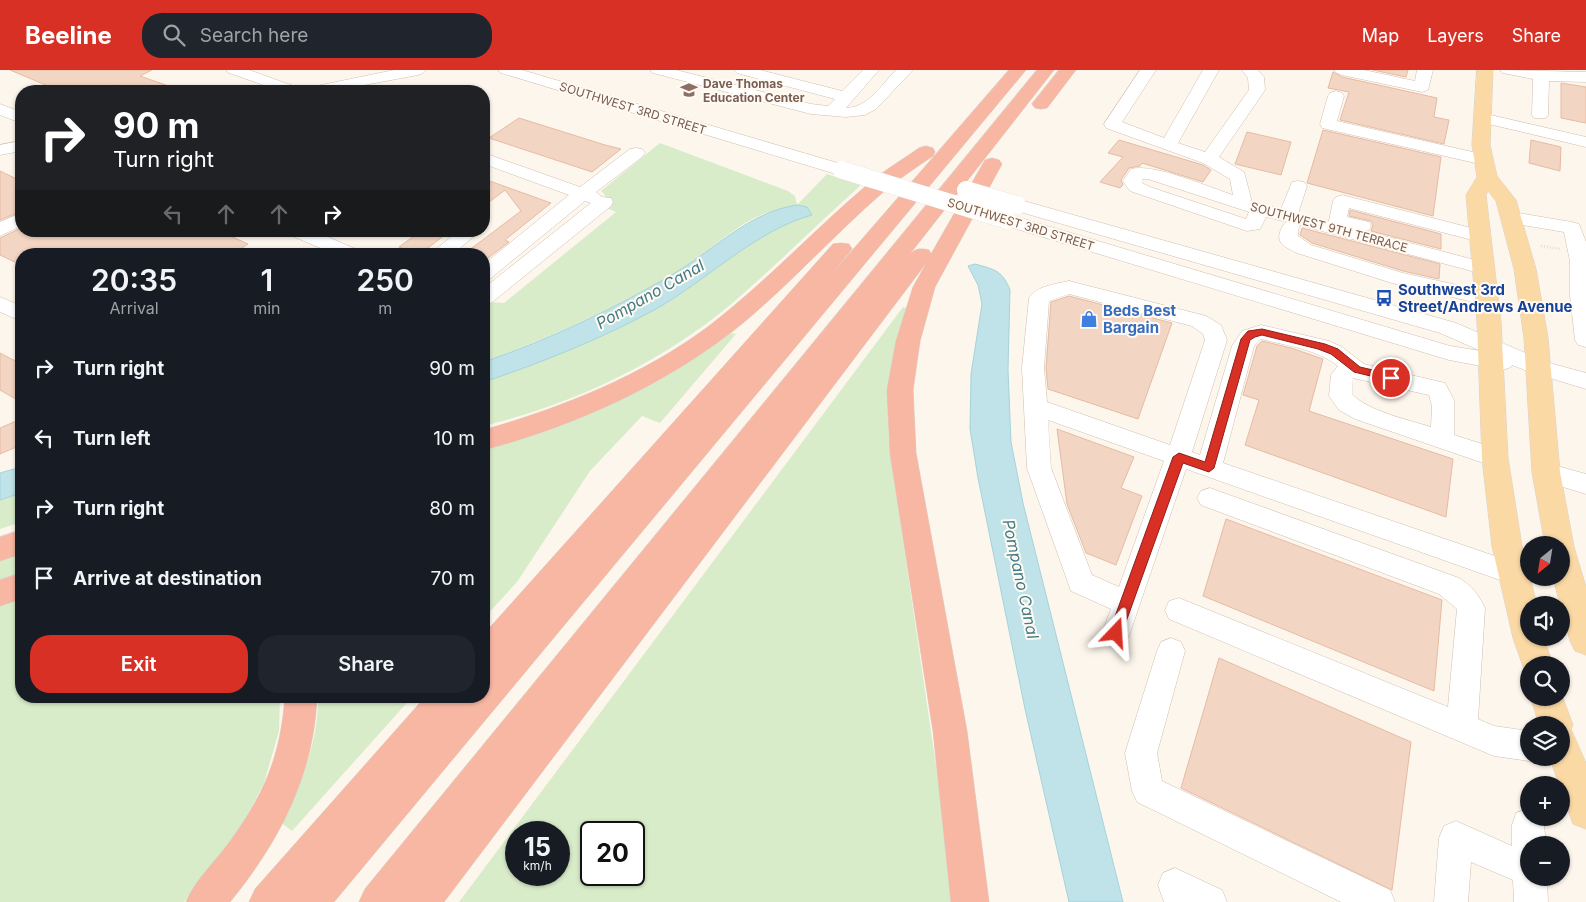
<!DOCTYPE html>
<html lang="en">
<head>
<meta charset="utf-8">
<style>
  :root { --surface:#171b24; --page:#20242c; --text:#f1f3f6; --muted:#9ea1a6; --accent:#d93025 }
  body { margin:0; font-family:Inter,sans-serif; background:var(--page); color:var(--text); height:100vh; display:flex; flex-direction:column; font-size:19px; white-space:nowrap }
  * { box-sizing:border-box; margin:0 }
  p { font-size:16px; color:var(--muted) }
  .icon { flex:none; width:28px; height:28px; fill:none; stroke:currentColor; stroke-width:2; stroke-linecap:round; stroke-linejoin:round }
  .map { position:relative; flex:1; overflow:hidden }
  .panel { position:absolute; left:15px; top:178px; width:475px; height:455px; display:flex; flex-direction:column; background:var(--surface); border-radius:20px; box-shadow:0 1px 4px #0004 }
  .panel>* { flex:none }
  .hud { position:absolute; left:15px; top:15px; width:475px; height:152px; border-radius:20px; box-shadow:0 1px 4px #0004; background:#202124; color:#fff; overflow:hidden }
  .needle { width:32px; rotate:210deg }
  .controls { position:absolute; left:1520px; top:466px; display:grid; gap:10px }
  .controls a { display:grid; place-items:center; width:50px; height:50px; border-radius:50%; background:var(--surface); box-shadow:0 1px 4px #0004; font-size:25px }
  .speed { position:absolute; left:505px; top:751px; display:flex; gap:10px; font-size:25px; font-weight:700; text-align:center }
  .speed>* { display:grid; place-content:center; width:65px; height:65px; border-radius:50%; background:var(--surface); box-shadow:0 1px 4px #0004; line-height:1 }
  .speed small { font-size:12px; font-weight:400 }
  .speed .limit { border:2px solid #111; border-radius:8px; background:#fff; color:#111 }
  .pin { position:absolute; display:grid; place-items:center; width:42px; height:42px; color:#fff; margin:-21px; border:2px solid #fff; border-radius:50%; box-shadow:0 1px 5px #0007 }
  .me { position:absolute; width:55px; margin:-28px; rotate:20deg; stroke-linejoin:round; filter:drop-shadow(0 0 4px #0008) }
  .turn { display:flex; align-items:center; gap:18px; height:105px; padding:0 15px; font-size:22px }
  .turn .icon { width:65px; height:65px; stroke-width:2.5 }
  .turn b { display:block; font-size:35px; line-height:42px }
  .lanes { display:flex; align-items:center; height:48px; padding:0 15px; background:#0003; justify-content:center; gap:25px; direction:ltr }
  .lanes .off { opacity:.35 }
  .eta { display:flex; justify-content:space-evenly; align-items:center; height:85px; text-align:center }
  .eta b { font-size:30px; font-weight:600; line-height:35px }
  .primary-button { display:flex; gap:10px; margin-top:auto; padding:10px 15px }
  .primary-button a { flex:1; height:58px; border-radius:20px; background:var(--accent); color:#fff; font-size:20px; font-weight:600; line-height:58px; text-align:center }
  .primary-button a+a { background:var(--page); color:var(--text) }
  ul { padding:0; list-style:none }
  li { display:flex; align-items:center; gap:15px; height:70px; padding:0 15px }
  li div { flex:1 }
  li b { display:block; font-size:19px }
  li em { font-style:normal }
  header { display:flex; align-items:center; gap:30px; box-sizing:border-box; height:70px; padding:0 25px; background:var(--accent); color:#fff }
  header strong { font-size:24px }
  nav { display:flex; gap:28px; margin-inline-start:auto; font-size:18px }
  .search { width:350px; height:45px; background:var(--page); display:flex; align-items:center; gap:12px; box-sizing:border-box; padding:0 18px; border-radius:20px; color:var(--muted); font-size:19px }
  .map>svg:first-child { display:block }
  .green { fill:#d8ecc9; fill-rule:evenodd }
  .water { fill:#bfe3e8; stroke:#a5d3da }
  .building { fill:#f3d5c3; stroke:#e6bba3 }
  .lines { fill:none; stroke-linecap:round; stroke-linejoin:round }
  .minor-casing { stroke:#d1beb0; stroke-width:1 }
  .major-casing { stroke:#dad1cd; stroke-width:1 }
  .highway-casing { stroke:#dad1cd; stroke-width:1 }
  .path { stroke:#d9b8a5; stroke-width:2.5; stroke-dasharray:0.5 2.5; stroke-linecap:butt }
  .minor { fill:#fff; fill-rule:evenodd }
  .major { fill:#fbd9a5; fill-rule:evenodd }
  .highway { fill:#f7b7a3; fill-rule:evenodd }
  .minor-bridge-casing { stroke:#d1beb0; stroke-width:18; stroke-linecap:butt }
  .minor-bridge { stroke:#fff; stroke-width:18 }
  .route { fill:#d93025; stroke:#8d1f18 }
  .labels { text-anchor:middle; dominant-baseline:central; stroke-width:4; stroke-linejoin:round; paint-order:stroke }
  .far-education-label { font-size:12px; font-weight:bold; fill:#785e54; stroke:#fffaf3; text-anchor:start }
  .far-street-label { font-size:12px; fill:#7a5c4d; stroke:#fffaf3 }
  .transit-label { font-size:15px; font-weight:bold; fill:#164399; stroke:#fffaf3; text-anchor:start }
  .shop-label { font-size:15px; font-weight:bold; fill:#366cbe; stroke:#fffaf3; text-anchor:start }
  .water-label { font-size:16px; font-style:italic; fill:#437c86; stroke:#fffaf3 }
</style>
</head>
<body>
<header>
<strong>Beeline</strong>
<div class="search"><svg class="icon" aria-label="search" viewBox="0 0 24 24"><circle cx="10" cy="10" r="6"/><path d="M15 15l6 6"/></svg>Search here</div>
<nav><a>Map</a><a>Layers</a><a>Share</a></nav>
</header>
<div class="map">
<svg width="1586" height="832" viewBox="0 0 1586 832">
  <rect width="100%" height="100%" fill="#fdf6ec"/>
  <path class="green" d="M660 73 788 121 795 126 797 135 827 104 861 115C817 154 775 197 730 235 659 294 573 334 484 356V312C543 292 601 269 656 239 707 211 754 160 812 145 801 144 776 140 766 143 735 154 703 187 674 204 613 239 550 267 484 292V234L490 232 504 233 616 142 607 138 605 125 601 121Z
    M903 237 906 238 888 339 889 375 956 832H459ZM516 762H559V805H516ZM591 762H634V805H591Z
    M731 263 736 264 660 353 642 346 590 401 517 512 484 548V379C573 354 656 318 731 263Z
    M21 423V452L0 459V430Z
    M21 483V508L0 516V490Z
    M21 524V626H280L279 661 264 713 240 760 204 810 184 832H0V531Z
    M318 626H413L292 761 280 752C301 714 319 670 318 626Z"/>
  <path class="water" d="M797 135 807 137 812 145C756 160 706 211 656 239 601 269 543 292 484 312V292C550 269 614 239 675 203 715 179 749 142 797 135Z
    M975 194C994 199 1003 201 1010 220L1008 300 1011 372 1023 433 1123 832H1069L1025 639 978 408 970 359 971 304 982 234 978 215 968 196Z
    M21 397V423L0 430V403Z"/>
  <path class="building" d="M10 0H152L140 6 177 19V21H134L118 15 106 21H60Z
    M1373 0H1408L1406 7Z
    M1333 2 1342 7 1437 28 1434 47 1449 50 1444 74 1340 50 1349 22 1328 18Z
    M1561 13 1586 17V53L1561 48Z
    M519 48 605 75 621 79 592 102 489 68Z
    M1323 60 1441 87 1433 146 1307 113Z
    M1247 62 1291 72 1281 105 1235 94Z
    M1119 70 1203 95 1211 100 1203 112 1142 93 1140 96 1129 98 1121 110 1123 115 1120 118 1100 112 1123 87 1108 83Z
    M1531 70 1561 77 1560 101 1529 93Z
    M0 101 21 111V141L0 150Z
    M484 109 551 133 505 170 509 172 484 191V184H464L521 141 505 120 484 136Z
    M1350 140 1441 164V179L1371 161 1373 155 1371 151 1349 146Z
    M21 158V161H219L248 174 233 184H21V195L0 185V168Z
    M1302 158 1440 194 1439 209 1403 201 1312 173 1300 165Z
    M421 161H450L420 184 399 177Z
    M1069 226 1172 253 1138 349 1048 319 1046 298 1051 232Z
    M1262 271 1291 278 1323 289 1309 341 1453 389 1446 447 1245 375 1259 330 1243 325 1257 276Z
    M0 283 21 294V332L0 320Z
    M21 349V375L0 384V358Z
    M1057 359 1134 387 1121 418 1142 426 1116 495 1086 483 1067 434Z
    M1226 449 1442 530 1434 621 1203 526Z
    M1219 588 1411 672 1392 820 1181 718Z"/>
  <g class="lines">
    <g class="minor-casing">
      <path id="minor" d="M226 0H249L302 19 394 0H426L423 3 418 5 332 21H281L229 3Z
        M498 0H522L848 96 851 100 848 104 842 105 836 104 501 3Z
        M650 0H676L811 34 828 36 835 29 737 3 734 0H760L842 21 863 0H879L846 38C869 37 881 15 896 0H913L876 39 865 45 846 47 811 44 653 3Z
        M1140 0H1156L1122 52 1164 68 1203 0H1219L1178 73 1205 82 1249 20 1248 8 1242 0H1258L1264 7 1265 20 1219 87 1244 102 1252 132 1281 139 1292 112 1298 111 1304 112 1307 116 1298 144 1329 151 1333 131 1336 127 1342 125 1487 162 1490 166 1487 170 1480 172 1349 138 1347 147 1369 152 1371 156 1369 160 1365 161 1490 194 1493 198 1490 202 1483 204 1299 155 1298 166 1311 175 1403 203 1493 223 1496 228 1493 233 1486 235 1392 213 1297 183C1288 178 1276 175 1280 162 1282 157 1283 154 1287 152L1266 147 1260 159 1247 161 1130 121 1123 111 1131 99C1154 93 1208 117 1233 125L1230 109 1203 93 1106 58 1104 54ZM1142 109H1148L1249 142 1246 149 1150 117 1142 113Z
        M1334 0H1364L1415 11 1417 0H1433L1428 20 1422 22 1342 5 1337 3Z
        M1500 0 1586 2V12L1549 11 1548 45 1546 48H1534L1532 45 1533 9 1503 3Z
        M1336 21 1342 23 1344 26 1337 51 1490 86 1493 90 1490 94 1484 95 1322 58 1320 54 1328 26 1330 23Z
        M0 34 21 42V53L0 45Z
        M1482 43 1586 67V77L1476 51 1474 48 1476 45Z
        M21 71V81L0 85V75Z
        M636 78 642 79 645 83 642 87 596 122 602 127 611 128 613 132 611 136 491 233 484 235V218L591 133 585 131 491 208 484 210V194L569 125 484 94V83L580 117 630 79Z
        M1017 129 1456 253 1546 292 1586 303V319L1530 302 1512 295 1511 297 1503 300 1449 290 1000 154 998 150 1000 146 1007 144 1014 146 1450 276 1481 281 1440 263 1010 139 1008 135 1010 131Z
        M1512 142 1572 152 1579 154 1586 172V277L1578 275 1575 270 1570 225V191L1564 162 1505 152 1503 148 1505 144Z
        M21 143V156L0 166V152Z
        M288 161H314L358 180 361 184H334L290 165Z
        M463 161 470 163 473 167 453 184H430L456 163Z
        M1069 211 1206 246 1221 255 1227 270 1192 382 1200 385 1232 276 1242 261 1261 255 1329 271 1342 277 1364 294 1445 313 1454 330V365L1504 381 1507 388 1504 395 1495 397 1355 349 1339 340 1329 326 1331 305 1338 296C1316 279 1288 276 1261 269L1254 276 1223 393 1524 496 1528 504 1524 512 1514 515 1186 399 1130 563 1126 572 1116 576 1106 572 1102 563 1111 539 1071 521 1027 398 1022 298 1029 228C1036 216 1056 214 1069 211ZM1069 224 1192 256 1203 264 1205 270 1170 375 1047 332 1044 298 1049 231ZM1353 308 1429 325 1432 336 1431 357C1409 350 1367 341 1352 324ZM1048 350 1164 391 1119 517 1092 505 1051 398Z
        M0 227 21 236V251L0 242Z
        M1546 393 1586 404V424L1537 409 1534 402 1537 395Z
        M1210 418 1459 508C1472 516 1478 524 1485 538L1478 649 1494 656 1529 661V688H1538L1529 691 1494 686 1169 549 1165 540 1169 531 1179 528 1448 637 1457 539 1439 524 1201 435 1197 428 1201 421Z
        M1171 568 1181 572 1185 581 1157 683 1162 711 1390 820 1395 832H1341L1137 732 1132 721 1125 683 1157 581 1161 572Z
        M1528 739 1529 748H1541L1544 755 1546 775H1529V808H1547L1548 832H1514L1513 810 1471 792 1468 832H1434L1439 768 1444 756 1456 751 1512 776V755L1516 743Z
        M1175 798 1222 820 1227 832H1164L1158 815 1163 803Z"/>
    </g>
    <g class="major-casing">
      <path id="major" d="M1477 0H1493L1490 75 1497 106 1516 130 1536 199 1548 268 1560 402 1574 477 1586 517V585L1575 581 1570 571 1553 508H1561V475H1545L1532 402 1524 268 1514 199 1496 131 1488 121 1486 125 1501 252 1508 388 1522 476 1537 535H1529V568H1544L1553 595H1529V606L1526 605 1513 568 1492 476 1482 388 1477 252 1466 125 1477 107 1472 75Z
        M1561 623 1573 655 1571 659 1586 693V759L1573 754 1561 721V715H1559L1550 688H1561V655H1539L1531 628H1561Z"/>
    </g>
    <g class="highway-casing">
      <path id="highway" d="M1009 0H1026L334 832H249L255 819 426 626H484V603L486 599 484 600V564L833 174 841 173 849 174 852 179 830 206Z
        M1037 0H1054L906 189C913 180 917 177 929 180L931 184 985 90 992 88 999 90 1002 94 935 217 920 271 913 320 916 383 967 661 989 832H951L933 661 890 383 887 320 896 271 913 217 927 192 444 832H359L365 819Z
        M1059 0H1076L1047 38 1041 39 1035 38 1032 34Z
        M926 76 933 78 935 82 933 86C915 98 897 110 881 124 834 165 791 213 743 253 668 314 577 355 484 380V360C563 337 642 306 709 256 765 213 813 161 867 115 883 101 902 90 919 78Z
        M21 460V484L0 491V467Z
        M21 503V529L0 536V510Z
        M285 626H317C314 705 279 772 230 832H186C195 810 214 793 228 774 264 725 281 686 285 626Z"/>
    </g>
    <path class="path" d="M1541 176 1560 179"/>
    <use href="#minor" class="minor"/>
    <use href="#major" class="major"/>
    <use href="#highway" class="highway"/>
    <g class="minor-bridge-casing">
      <path id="minor-bridge" d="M842 100 1007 150
        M966 120 1017 135"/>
    </g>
    <use href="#minor-bridge" class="minor-bridge"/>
  </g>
  <path class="route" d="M1262 259 1325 274 1338 279 1360 297 1394 305 1396 308 1391 311 1354 302 1331 284 1318 279 1262 265 1255 267 1250 270 1214 398 1209 402 1183 393 1122 563 1120 567 1116 569 1111 567 1109 563 1173 387 1179 383 1205 392 1241 269 1248 261Z"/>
  <defs>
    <g id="school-bare" transform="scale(1.35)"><path d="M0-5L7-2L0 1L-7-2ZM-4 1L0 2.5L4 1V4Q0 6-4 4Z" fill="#8d6e63" stroke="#fffaf3" stroke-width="2.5" paint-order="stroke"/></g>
    <g id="bus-bare" transform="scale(1.35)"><path d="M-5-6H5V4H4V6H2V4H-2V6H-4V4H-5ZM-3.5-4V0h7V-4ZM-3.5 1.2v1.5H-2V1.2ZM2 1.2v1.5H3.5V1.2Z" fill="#1a4fb4" stroke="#fffaf3" stroke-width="2.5" paint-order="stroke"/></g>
    <g id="shop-bare" transform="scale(1.35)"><path d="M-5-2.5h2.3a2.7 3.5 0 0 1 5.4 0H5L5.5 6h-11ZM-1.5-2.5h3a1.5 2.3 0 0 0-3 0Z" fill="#3f7fe0" stroke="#fffaf3" stroke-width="2.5" paint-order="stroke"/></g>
  </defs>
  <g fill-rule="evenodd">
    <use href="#school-bare" x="689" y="20"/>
    <use href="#bus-bare" x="1384" y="228"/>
    <use href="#shop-bare" x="1089" y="249"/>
  </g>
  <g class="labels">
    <g class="far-education-label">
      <text x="703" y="13">Dave Thomas<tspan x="703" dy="14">Education Center</tspan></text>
    </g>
    <g class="far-street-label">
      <text transform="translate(633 38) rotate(17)">SOUTHWEST 3RD STREET</text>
      <text transform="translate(1021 154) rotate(17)">SOUTHWEST 3RD STREET</text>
      <text transform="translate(1329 157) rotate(15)">SOUTHWEST 9TH TERRACE</text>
    </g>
    <g class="transit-label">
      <text x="1398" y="219">Southwest 3rd<tspan x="1398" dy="17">Street/Andrews Avenue</tspan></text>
    </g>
    <g class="shop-label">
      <text x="1103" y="240">Beds Best<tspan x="1103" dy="17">Bargain</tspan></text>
    </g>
    <g class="water-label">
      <text transform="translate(650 224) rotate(-30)">Pompano Canal</text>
      <text transform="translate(1021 509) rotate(78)">Pompano Canal</text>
    </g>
  </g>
</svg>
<div class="controls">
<a><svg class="needle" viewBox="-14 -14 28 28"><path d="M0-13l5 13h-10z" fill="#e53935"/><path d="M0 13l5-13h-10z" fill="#9ea1a6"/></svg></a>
<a><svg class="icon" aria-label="sound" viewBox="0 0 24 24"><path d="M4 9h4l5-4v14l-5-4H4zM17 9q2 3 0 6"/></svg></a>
<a><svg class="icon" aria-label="search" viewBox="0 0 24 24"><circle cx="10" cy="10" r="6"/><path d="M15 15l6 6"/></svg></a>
<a><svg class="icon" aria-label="layers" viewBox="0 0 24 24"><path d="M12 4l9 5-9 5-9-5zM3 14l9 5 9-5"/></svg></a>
<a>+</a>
<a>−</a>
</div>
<div class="speed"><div>15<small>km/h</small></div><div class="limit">20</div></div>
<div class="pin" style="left:1391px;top:308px;background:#d93025"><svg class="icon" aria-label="arrive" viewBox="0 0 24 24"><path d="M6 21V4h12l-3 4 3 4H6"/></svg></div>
<svg class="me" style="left:1116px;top:563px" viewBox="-20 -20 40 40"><path d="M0-17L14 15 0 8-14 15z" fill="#d93025" stroke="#fff" stroke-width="4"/></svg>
<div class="hud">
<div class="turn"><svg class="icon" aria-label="right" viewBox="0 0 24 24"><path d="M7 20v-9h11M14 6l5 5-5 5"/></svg><div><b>90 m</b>Turn right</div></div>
<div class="lanes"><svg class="icon off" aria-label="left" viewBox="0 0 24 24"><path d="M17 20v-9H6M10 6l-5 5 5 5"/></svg><svg class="icon off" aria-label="ahead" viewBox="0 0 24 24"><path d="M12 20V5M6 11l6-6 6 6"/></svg><svg class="icon off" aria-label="ahead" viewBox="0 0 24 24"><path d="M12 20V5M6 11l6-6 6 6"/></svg><svg class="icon" aria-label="right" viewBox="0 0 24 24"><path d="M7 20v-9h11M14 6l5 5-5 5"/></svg></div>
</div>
<section class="panel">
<div class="eta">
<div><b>20:35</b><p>Arrival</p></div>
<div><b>1</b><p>min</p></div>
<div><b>250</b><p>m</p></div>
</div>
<ul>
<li><svg class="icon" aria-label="right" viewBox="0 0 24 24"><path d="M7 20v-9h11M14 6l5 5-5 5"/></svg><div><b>Turn right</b></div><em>90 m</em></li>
<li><svg class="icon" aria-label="left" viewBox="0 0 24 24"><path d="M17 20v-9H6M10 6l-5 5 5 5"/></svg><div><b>Turn left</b></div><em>10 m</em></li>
<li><svg class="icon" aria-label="right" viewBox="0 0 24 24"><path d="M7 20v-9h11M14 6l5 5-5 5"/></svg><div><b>Turn right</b></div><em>80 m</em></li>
<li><svg class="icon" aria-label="arrive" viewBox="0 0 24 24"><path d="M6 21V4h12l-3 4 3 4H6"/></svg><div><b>Arrive at destination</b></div><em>70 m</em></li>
</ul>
<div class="primary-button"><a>Exit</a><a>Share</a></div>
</section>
</div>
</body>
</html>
